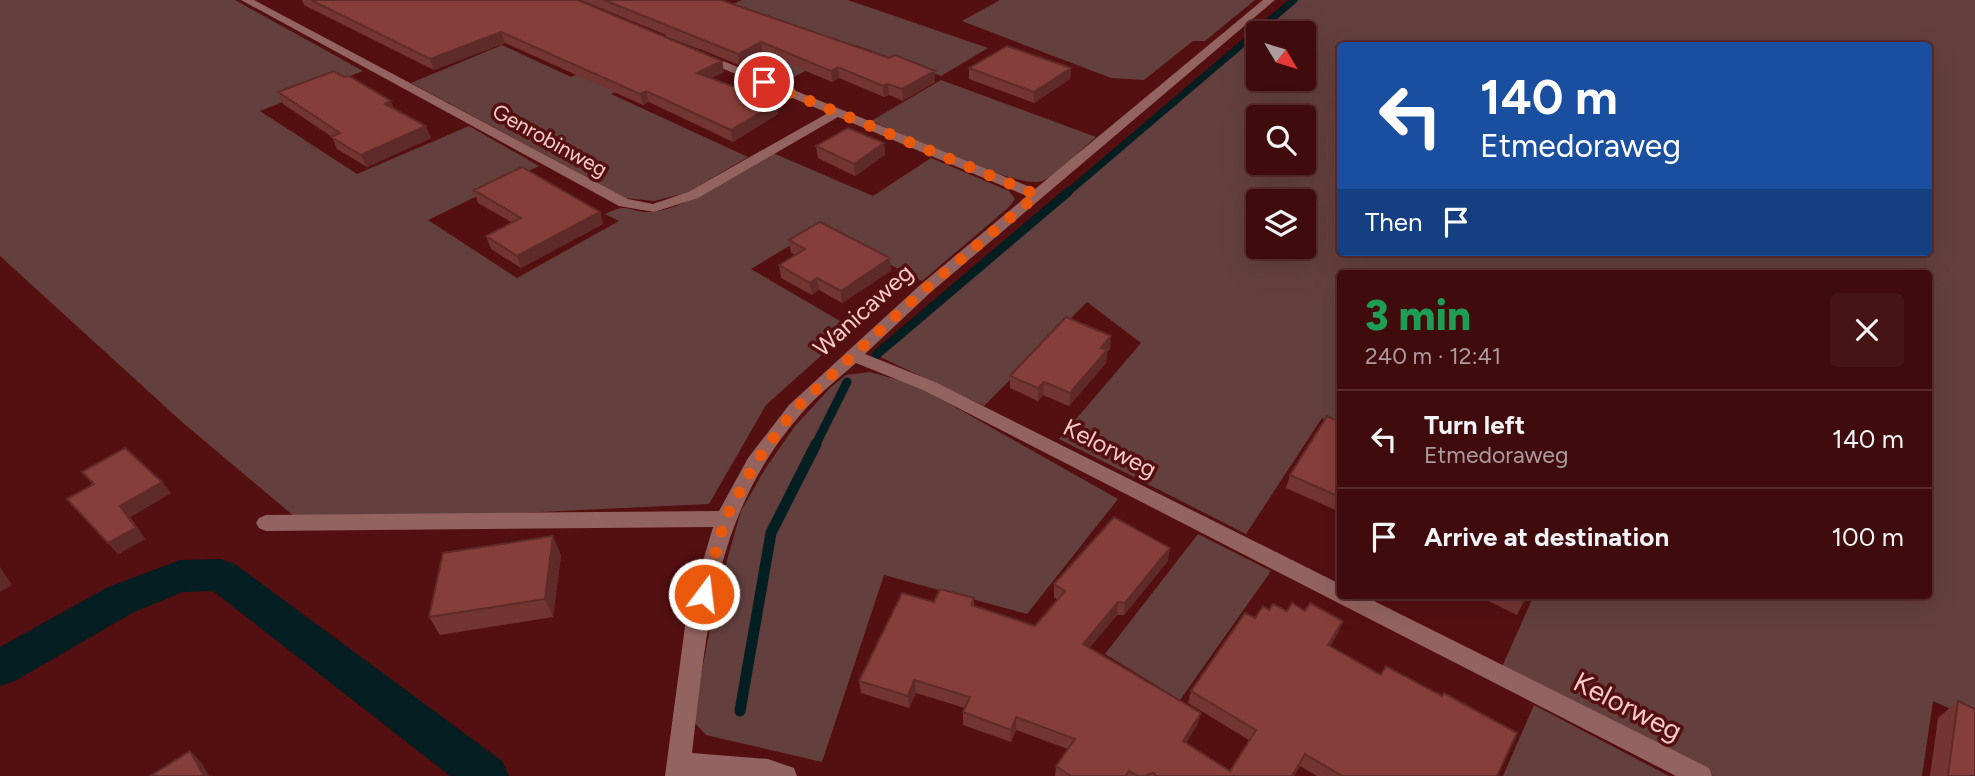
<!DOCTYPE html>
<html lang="en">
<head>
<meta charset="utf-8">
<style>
  :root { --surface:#3f0b0c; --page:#461415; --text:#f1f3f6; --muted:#ad9b9d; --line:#582b2d }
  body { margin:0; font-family:Figtree,sans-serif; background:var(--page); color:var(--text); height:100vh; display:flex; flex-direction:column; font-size:26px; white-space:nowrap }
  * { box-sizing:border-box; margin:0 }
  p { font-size:23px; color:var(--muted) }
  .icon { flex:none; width:38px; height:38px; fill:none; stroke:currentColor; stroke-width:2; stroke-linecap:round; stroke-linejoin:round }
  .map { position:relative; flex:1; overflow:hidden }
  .panel { position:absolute; left:1337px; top:270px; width:595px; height:329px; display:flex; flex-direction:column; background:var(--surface); border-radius:7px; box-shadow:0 7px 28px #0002,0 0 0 2px var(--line) }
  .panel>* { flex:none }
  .hud { position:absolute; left:1337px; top:42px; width:595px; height:214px; border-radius:7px; box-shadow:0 7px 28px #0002,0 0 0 2px var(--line); background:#1a4fa0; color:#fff; overflow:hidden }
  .needle { width:46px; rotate:128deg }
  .tools { position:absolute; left:1246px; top:21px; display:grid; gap:14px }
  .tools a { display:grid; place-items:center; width:70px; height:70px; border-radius:7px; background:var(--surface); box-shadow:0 7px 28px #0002,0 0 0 2px var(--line); font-size:35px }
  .pin { position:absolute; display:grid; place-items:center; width:60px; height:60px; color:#fff; margin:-30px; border:4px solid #fff; border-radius:50%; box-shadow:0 2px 7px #0007 }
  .me { position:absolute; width:77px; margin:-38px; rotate:15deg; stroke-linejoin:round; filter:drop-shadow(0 0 5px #0008) }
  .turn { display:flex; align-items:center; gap:24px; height:147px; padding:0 28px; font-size:32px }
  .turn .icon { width:91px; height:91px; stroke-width:2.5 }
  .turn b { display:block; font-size:49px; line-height:60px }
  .then { display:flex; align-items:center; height:66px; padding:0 28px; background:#0003; gap:14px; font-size:26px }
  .round { display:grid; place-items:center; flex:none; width:74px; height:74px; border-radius:7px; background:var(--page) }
  .summary { display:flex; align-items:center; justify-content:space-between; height:119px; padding:0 28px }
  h1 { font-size:42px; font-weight:800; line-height:52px; color:#1e9e55 }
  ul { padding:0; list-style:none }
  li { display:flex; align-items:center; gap:21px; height:98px; padding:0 28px; border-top:2px solid var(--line) }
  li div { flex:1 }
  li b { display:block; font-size:26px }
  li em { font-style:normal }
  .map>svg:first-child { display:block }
  .green { fill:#63403d; fill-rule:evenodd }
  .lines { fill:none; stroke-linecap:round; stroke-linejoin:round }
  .stream-far2 { stroke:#041e21; stroke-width:7 }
  .stream-far1 { stroke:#041e21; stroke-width:9 }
  .stream { stroke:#041e21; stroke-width:11 }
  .canal { fill:#041e21; fill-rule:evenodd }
  .minor { fill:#93635f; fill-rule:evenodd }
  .wall { fill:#733532 }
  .shaded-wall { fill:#5e2b29 }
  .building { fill:#863e3a; stroke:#5e2b29; stroke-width:2 }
  .route { stroke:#ea580c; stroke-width:12; stroke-dasharray:0 21.6 }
  .labels { text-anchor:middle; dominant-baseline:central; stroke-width:7; stroke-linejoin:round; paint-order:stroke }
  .far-street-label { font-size:21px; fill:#f6cbc6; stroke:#540f10 }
  .street-label { font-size:24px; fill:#f6cbc6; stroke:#540f10 }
  .near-street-label { font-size:28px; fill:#f6cbc6; stroke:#540f10 }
</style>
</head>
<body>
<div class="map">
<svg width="1975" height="776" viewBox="0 0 1975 776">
  <rect width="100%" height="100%" fill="#540f10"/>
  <path class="green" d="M0 0H235L363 71 260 111 357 174 469 126 539 166 428 220 517 278 619 221 605 214C630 201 628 213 651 212 685 210 743 170 773 153L873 196 931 158 1009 191 1015 199 1009 207 922 281 819 228 751 269 852 328 766 405 709 504 302 523 182 422 0 256Z
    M742 0H848L988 48 941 76 856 45 780 84 741 68 809 35 766 18 699 49 665 36Z
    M1000 0H1255L1205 41H1193L1144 80 1111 78 962 21Z
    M1294 0H1975V720L1933 701 1922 776H1713L1502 667 1534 595H1928V273H1340V426L1322 418 1246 534 1059 439 1141 343 1087 302 984 406 876 355ZM1258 33H1304V79H1258ZM1340 46H1928V252H1340ZM1258 117H1304V163H1258ZM1258 201H1304V247H1258Z
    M655 40 692 55 611 94 748 157 686 193 654 201 626 198 411 83 502 45 571 77Z
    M941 80 1096 137C1083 148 1055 176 1042 181 1018 190 900 133 871 121Z
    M870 372 916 385 1118 499 1027 614 884 575 822 762 706 735 692 720 716 599 741 511 765 469 795 426 830 388 846 375Z
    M1198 534 1271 571 1180 700 1105 654Z
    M1534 705 1669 776H1503Z"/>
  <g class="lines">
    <path class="stream-far2" d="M1066 194 1294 0"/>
    <path class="stream-far1" d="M876 355 1068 192
      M815 446 847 382"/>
    <path class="stream" d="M740 711 771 533 816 444"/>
    <path class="canal" d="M221 559 235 564 502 761 509 776H450L213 591 183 592 134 612 15 681 0 686V647L106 588 180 560Z"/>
    <path class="minor" d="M241 0H254L628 199 653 204 688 192 828 113 698 58V54H706L1035 189 1263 0H1275L931 292 865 354 935 382 1340 584V595H1362L1709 768 1712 776H1676L923 390 856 363C838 379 817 395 801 414 714 513 707 628 692 753L768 759 794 768 797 776H665L686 619 713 527 266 531 259 528 256 523 259 518 266 515 719 511 748 458 789 405 919 286 1027 196 838 117 698 198 654 212 619 206Z"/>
  </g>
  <path class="wall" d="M302 0H578L722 61 724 72 711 78 778 114 733 142 649 102 643 105 505 43 434 70 304 5Z
    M581 0H721L935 82 903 101 889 95 884 97 839 78 832 82 763 53 739 65Z
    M969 68H1071L1070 79 1034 103 969 79Z
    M278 92 394 108 431 138 367 167 337 149 332 137 283 104Z
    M884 143 885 155 855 176 818 158 816 146Z
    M474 190 600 212 603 224 521 268 491 249 486 236 513 223 478 203Z
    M789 240 891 271 842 303 819 290 812 295 781 278 779 265 795 255 791 253Z
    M1110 349 1107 352 1106 363 1069 406 1043 395 1038 401 1010 388V376Z
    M1340 422V512L1286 488 1290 475Z
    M82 472 162 482 171 493 130 517 145 539 118 554 67 499 93 485Z
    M561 555 553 617 440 635 429 617Z
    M1168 561 1124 615H1117L1089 648 1201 713 1197 725 1186 743 1230 771 1249 740 1188 703 1191 691 1255 618 1269 610 1287 611 1338 633 1330 646 1497 776H1317L1300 766 1294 776H1055L1056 766 1068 749 1016 730 1011 742 963 725V712L965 708 916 693 909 708 861 693 859 681 934 602 974 598V606L1035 626 1058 600 1054 597V584Z
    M1476 595H1527L1517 615Z
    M1958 701 1975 776H1930L1938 718Z"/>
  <path class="shaded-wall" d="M501 32 505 43 434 70 430 59Z
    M761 42 763 53 739 65 738 54Z
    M722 61 724 72 699 84 697 73Z
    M838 67 839 78 832 82 831 71Z
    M1071 68 1070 79 1034 103V92Z
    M935 71V82L903 101 902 89Z
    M888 84 889 95 884 97 883 86Z
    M646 91 649 102 643 105 640 94Z
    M391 101 396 113 385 104Z
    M777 103 778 114 733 142 731 130Z
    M426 126 431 138 367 167 361 155Z
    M884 143 885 155 855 176 854 164Z
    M600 212 603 224 521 268 517 256Z
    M890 258 891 271 842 303 841 291Z
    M817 278 819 290 812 295 810 283Z
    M1111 336 1110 349 1107 352 1106 363 1069 406 1070 393 1101 348Z
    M1044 382 1043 395 1038 401V388Z
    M162 482 171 493 130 517 145 539 118 554 108 543 120 506Z
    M553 536 561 555 553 617 545 599Z
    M1170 548 1168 561 1124 615 1125 603Z
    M0 567 12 585 0 592Z
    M1118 602 1117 615 1082 657 1083 644Z
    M1343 621 1338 633 1323 658 1328 645Z
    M914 680 916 693 909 708 908 696Z
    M1201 713 1197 725 1180 753 1183 741Z
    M1016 717V730L1011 742V730Z
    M190 751 202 763 209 776H204Z
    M1305 754 1294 776H1292Z"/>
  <path class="building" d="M311 0H578L722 61 697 73 777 103 731 130 646 91 640 94 501 32 430 59Z
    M604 0H721L889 58 895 55 935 71 902 89 888 84 883 86 838 67 831 71 761 42 738 54Z
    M1007 46 1071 68 1034 92 969 68Z
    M334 71 344 77 349 76 391 101 385 104 426 126 361 155 331 137 340 133 278 92Z
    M848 128 884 143 854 164 816 146Z
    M522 167 600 212 517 256 486 236 521 218 474 190Z
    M820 222 890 258 841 291 817 278 810 283 779 265 805 249 789 240Z
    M1066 317 1111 336 1101 348 1107 350 1070 393 1044 382 1038 388 1010 376Z
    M1327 416 1340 422V497L1290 475Z
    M125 448 162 482 120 506 136 528 108 543 67 499 94 484 82 472Z
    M1114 517 1170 548 1125 603 1118 602 1083 644 1201 713 1183 741 1230 771 1256 730 1191 691 1245 613 1255 618 1263 606 1269 610 1273 604 1287 611 1292 603 1305 611 1310 603 1343 621 1328 645 1381 675 1386 666 1442 696 1444 693 1517 733 1497 776H1342L1305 754 1292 776H1157L1153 773 1145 776H1138L1129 771 1125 776H1071L1056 766 1075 739 1016 717 1011 730 963 712 970 697 914 680 908 696 859 681 902 593 934 602 940 589 974 598 971 605 1035 626 1065 591 1054 584Z
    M553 536 545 599 429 617 443 553Z
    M1509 595H1527L1524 602Z
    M1958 701 1975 709V776H1948Z
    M190 751 204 776H150Z"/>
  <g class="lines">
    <path class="route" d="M704 594 725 519 755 463 795 409 925 289 1037 195 764 82"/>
  </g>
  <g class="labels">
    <g class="far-street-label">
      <text transform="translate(550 140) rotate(29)">Genrobinweg</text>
    </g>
    <g class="street-label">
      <text transform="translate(863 310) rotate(-42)">Wanicaweg</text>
      <text transform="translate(1110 448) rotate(27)">Kelorweg</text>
    </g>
    <g class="near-street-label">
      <text transform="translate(1628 706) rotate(27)">Kelorweg</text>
    </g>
  </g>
</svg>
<div class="tools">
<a><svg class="needle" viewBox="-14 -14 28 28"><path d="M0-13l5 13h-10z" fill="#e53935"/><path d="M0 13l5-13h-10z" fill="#ad9b9d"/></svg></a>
<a><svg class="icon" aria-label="search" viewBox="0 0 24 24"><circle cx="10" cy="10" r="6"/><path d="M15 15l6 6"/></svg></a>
<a><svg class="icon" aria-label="layers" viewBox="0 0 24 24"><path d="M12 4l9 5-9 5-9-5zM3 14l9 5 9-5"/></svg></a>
</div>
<div class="pin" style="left:764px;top:82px;background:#d93025"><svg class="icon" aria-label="arrive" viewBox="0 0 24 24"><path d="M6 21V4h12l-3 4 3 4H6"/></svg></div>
<svg class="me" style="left:704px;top:594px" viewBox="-20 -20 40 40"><circle r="17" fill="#ea580c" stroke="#fff" stroke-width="3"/><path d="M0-11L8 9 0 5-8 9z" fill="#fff"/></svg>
<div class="hud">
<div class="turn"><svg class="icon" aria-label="left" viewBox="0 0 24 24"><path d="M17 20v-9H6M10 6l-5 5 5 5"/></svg><div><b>140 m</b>Etmedoraweg</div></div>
<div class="then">Then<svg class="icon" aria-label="arrive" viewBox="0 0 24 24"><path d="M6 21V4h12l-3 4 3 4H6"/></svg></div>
</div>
<section class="panel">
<div class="summary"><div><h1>3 min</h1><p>240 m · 12:41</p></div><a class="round"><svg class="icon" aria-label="close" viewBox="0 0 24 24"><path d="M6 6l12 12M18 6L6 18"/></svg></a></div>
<ul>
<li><svg class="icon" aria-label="left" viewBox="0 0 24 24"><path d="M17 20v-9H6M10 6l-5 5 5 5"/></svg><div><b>Turn left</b><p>Etmedoraweg</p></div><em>140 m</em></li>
<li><svg class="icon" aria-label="arrive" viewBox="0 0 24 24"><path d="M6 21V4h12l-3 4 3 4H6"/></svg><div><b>Arrive at destination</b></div><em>100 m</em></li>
</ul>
</section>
</div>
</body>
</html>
